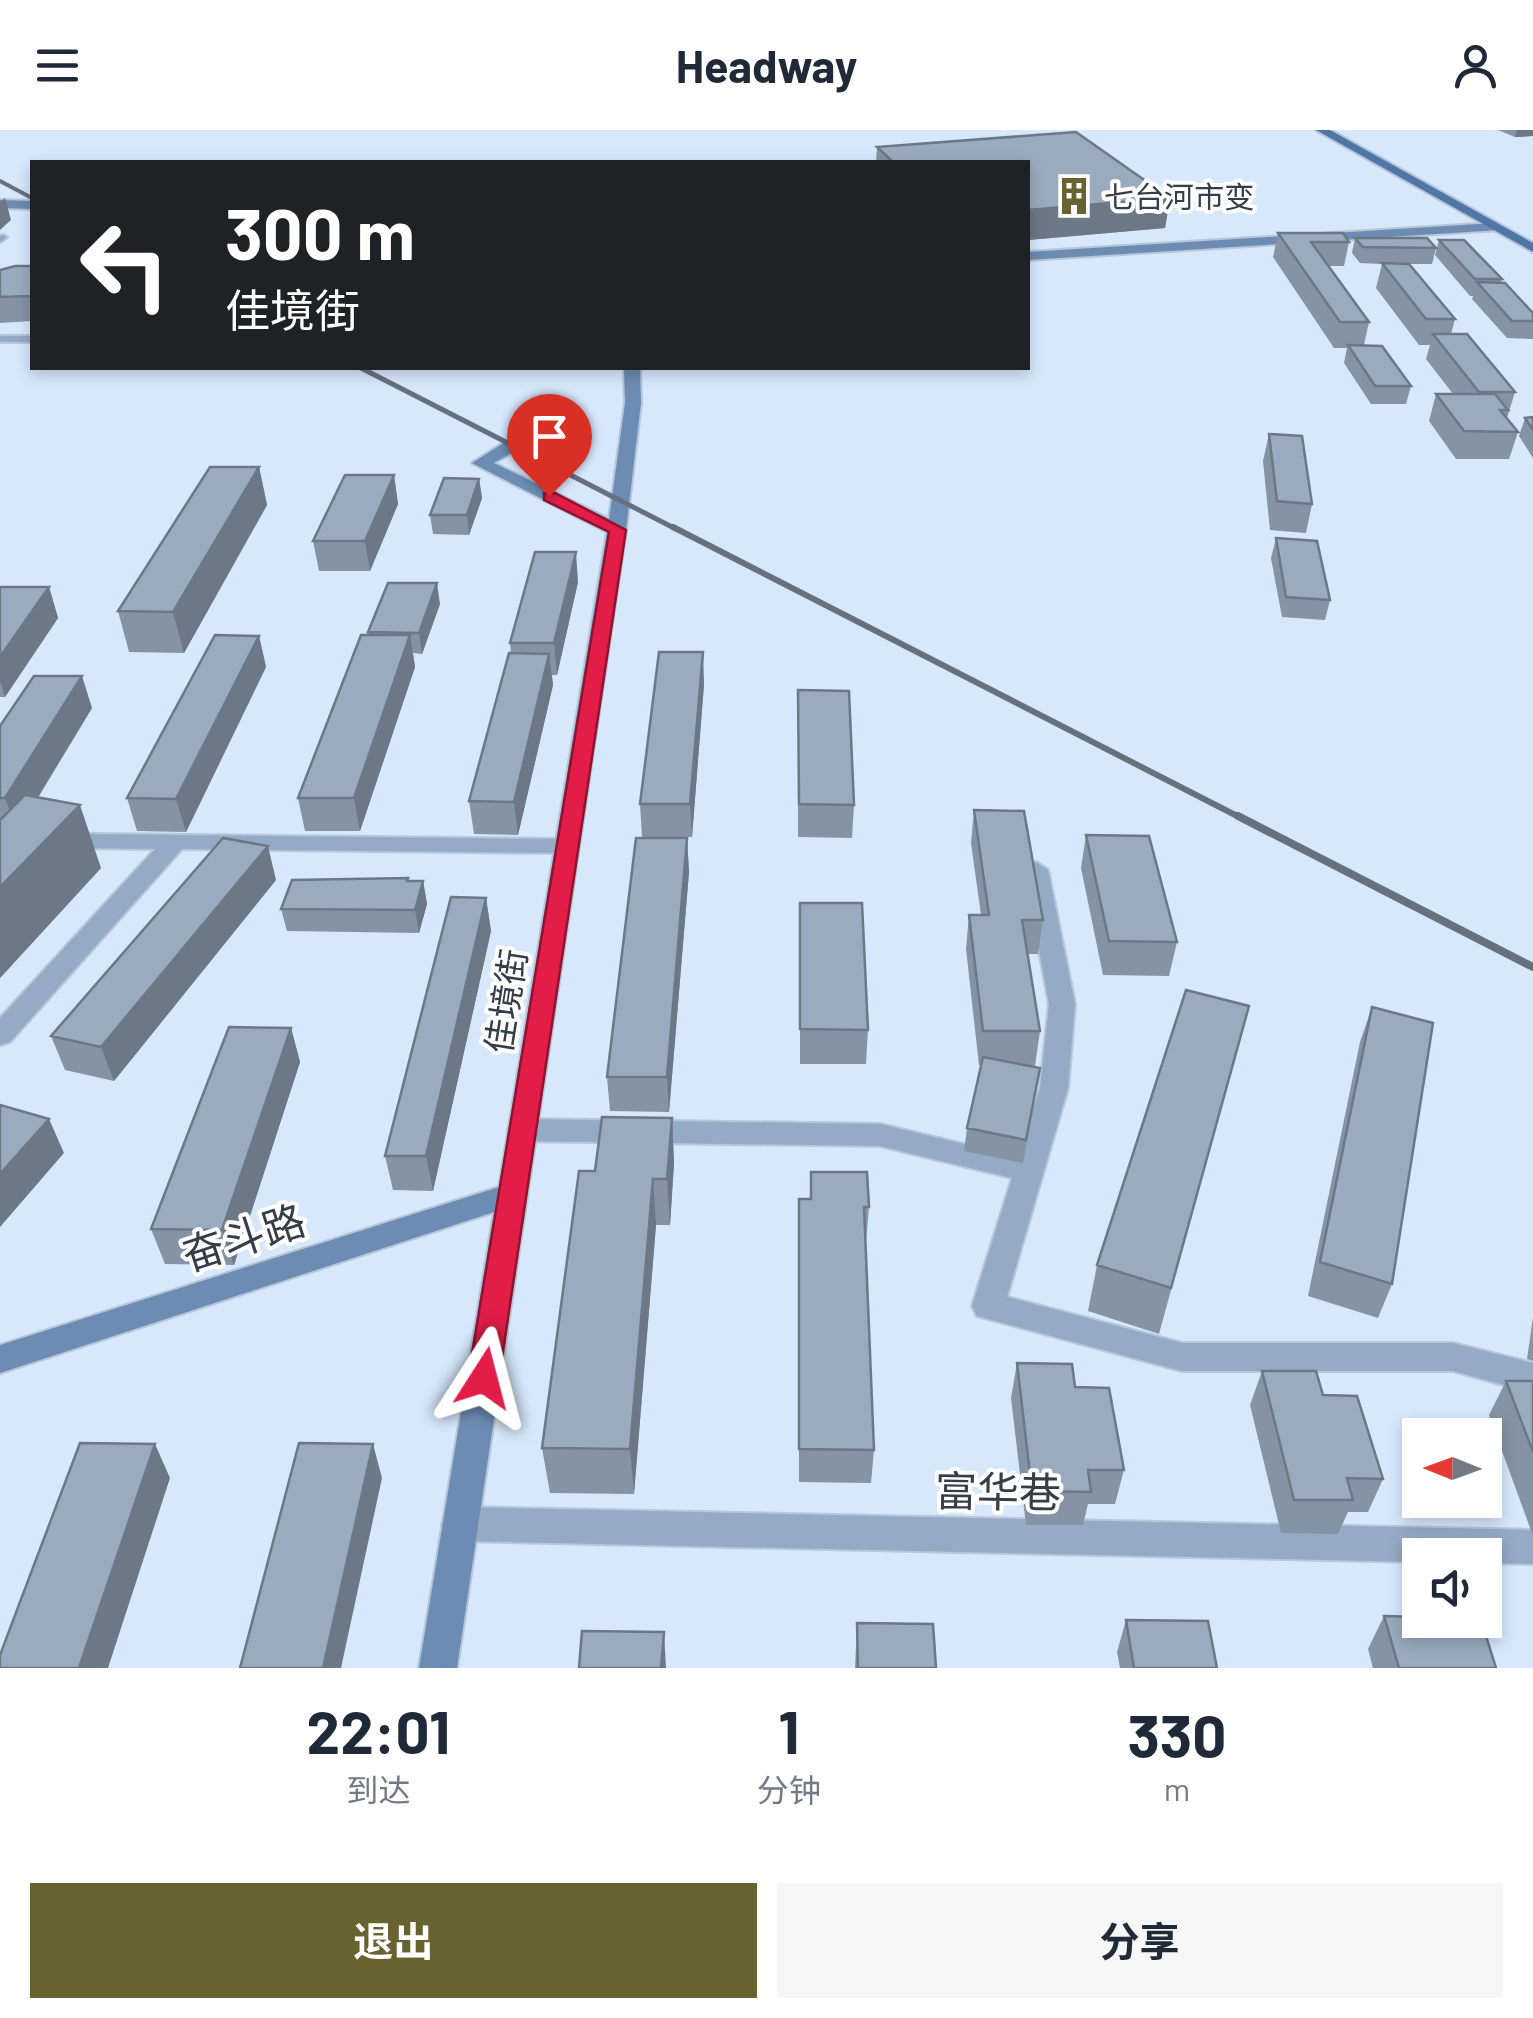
<!DOCTYPE html>
<html lang="zh">
<head>
<meta charset="utf-8">
<style>
  :root { --surface:#fff; --page:#f6f6f7; --text:#1f2937; --muted:#747a83; --accent:#67622f }
  body { margin:0; font-family:Barlow,"Noto Sans SC",sans-serif; background:var(--page); color:var(--text); height:100vh; display:flex; flex-direction:column; font-size:38px; white-space:nowrap }
  * { box-sizing:border-box; margin:0 }
  p { font-size:32px; color:var(--muted) }
  .icon { flex:none; width:55px; height:55px; fill:none; stroke:currentColor; stroke-width:2; stroke-linecap:round; stroke-linejoin:round }
  .map { position:relative; height:1538px; overflow:hidden }
  .drawer { display:flex; flex-direction:column; background:var(--surface); flex:1 }
  .drawer>* { flex:none }
  .guide { position:absolute; left:30px; top:30px; width:1000px; height:210px; border-radius:0px; box-shadow:0 5px 15px #0003; background:#202124; color:#fff; overflow:hidden }
  .needle { width:65px; rotate:271deg }
  .fabs { position:absolute; left:1402px; top:1288px; display:grid; gap:20px }
  .fabs a { display:grid; place-items:center; width:100px; height:100px; border-radius:0px; background:var(--surface); box-shadow:0 5px 15px #0003; font-size:50px }
  .pin { position:absolute; display:grid; place-items:center; width:85px; height:85px; color:#fff; margin:-102px -42px; border-radius:50% 50% 50% 0; rotate:-45deg; box-shadow:0 0 10px #0007 }
  .pin .icon { rotate:45deg }
  .me { position:absolute; width:110px; margin:-55px; rotate:9deg; stroke-linejoin:round; filter:drop-shadow(0 0 8px #0008) }
  .turn { display:flex; align-items:center; gap:35px; height:210px; padding:0 30px; font-size:45px }
  .turn .icon { width:130px; height:130px; stroke-width:2.5 }
  .turn b { display:block; font-size:70px; line-height:85px }
  .eta { display:flex; justify-content:space-evenly; align-items:center; height:170px; text-align:center }
  .eta b { font-size:60px; font-weight:700; line-height:70px }
  .primary-button { display:flex; gap:20px; margin-top:auto; padding:20px 30px }
  .primary-button a { flex:1; height:115px; border-radius:0px; background:var(--accent); color:#fff; font-size:40px; font-weight:700; line-height:115px; text-align:center }
  .primary-button a+a { background:var(--page); color:var(--text) }
  header { display:flex; justify-content:space-between; align-items:center; height:130px; padding:0 30px; background:var(--surface); font-size:45px; font-weight:700 }
  .map>svg:first-child { display:block }
  .lines { fill:none; stroke-linecap:round; stroke-linejoin:round }
  .lane-casing { stroke:#b7c6d8; stroke-width:4 }
  .street-casing { stroke:#b7c6d8; stroke-width:4 }
  .secondary-casing { stroke:#b7c6d8; stroke-width:4 }
  .primary-casing { stroke:#b7c6d8; stroke-width:4 }
  .lane { fill:#95aac5; fill-rule:evenodd }
  .street { fill:#95aac5; fill-rule:evenodd }
  .secondary { fill:#6d8cb3; fill-rule:evenodd }
  .primary { fill:#5076a6; fill-rule:evenodd }
  .rail-far3 { stroke:#67717e; stroke-width:4 }
  .rail-far2 { stroke:#67717e; stroke-width:5 }
  .rail-far1 { stroke:#67717e; stroke-width:6 }
  .rail { stroke:#67717e; stroke-width:8 }
  .wall { fill:#8593a4 }
  .shaded-wall { fill:#6c7886 }
  .building { fill:#9babbf; stroke:#6c7886; stroke-width:2.5 }
  .route { fill:#e11d48; stroke:#92132f; stroke-width:2.5 }
  .labels { text-anchor:middle; dominant-baseline:central; stroke-width:8; stroke-linejoin:round; paint-order:stroke }
  .far-poi-label { font-size:30px; fill:#363d46; stroke:#fff; text-anchor:start }
  .street-label { font-size:35px; fill:#363d46; stroke:#fff }
  .near-street-label { font-size:42px; fill:#363d46; stroke:#fff }
</style>
</head>
<body>
<header><svg class="icon" aria-label="menu" viewBox="0 0 24 24"><path d="M4 6h16M4 12h16M4 18h16"/></svg>Headway<svg class="icon" aria-label="person" viewBox="0 0 24 24"><circle cx="12" cy="8" r="4"/><path d="M4 21q1-7 8-7t8 7"/></svg></header>
<div class="map">
<svg width="1533" height="1538" viewBox="0 0 1533 1538">
  <rect width="100%" height="100%" fill="#d7e8fd"/>
  <g class="lines">
    <g class="lane-casing">
      <path id="lane" d="M3 105 7 107 0 112V106Z
        M0 206H32V212H0Z"/>
    </g>
    <g class="street-casing">
      <path id="street" d="M0 703 567 709 579 716 567 723 182 719 10 912 0 915V888L155 719 0 717Z
        M1036 732 1048 740 1075 874 1068 958 1007 1167 1182 1213H1453L1533 1233V1263L1453 1241H1182L977 1186 972 1176 1012 1048 880 1016 523 1011 513 1008 508 1000 513 992 523 989 880 994 1018 1027 1040 958 1049 874 1024 740Z
        M460 1377 1533 1400V1434L1485 1433V1425H1420V1432L460 1411 447 1406 442 1394 447 1382Z"/>
    </g>
    <g class="secondary-casing">
      <path id="secondary" d="M0 70 32 71V79L0 78Z
        M1494 93 1500 97 1499 100 1028 130V122Z
        M624 238H640L641 273 626 400 457 1538H419L494 1082 0 1243V1215L499 1057 607 402 472 333 505 312H517V320L494 333 609 389 625 273Z"/>
    </g>
    <g class="primary-casing">
      <path id="primary" d="M1316 0H1330L1533 113V122Z"/>
    </g>
    <use href="#lane" class="lane"/>
    <use href="#street" class="street"/>
    <use href="#secondary" class="secondary"/>
    <use href="#primary" class="primary"/>
    <path class="rail-far3" d="M0 51 32 68"/>
    <path class="rail-far2" d="M361 238 678 400"/>
    <path class="rail-far1" d="M673 397 1243 689"/>
    <path class="rail" d="M1238 686 1533 837"/>
  </g>
  <path class="wall" d="M1498 0H1533V6L1515 7Z
    M1076 2 1170 68 1165 98 1028 110V32H876L877 17Z
    M1278 103 1349 112 1344 136H1328L1369 192 1364 215 1411 256 1406 274H1371L1344 233 1347 218H1334L1273 127Z
    M1355 108 1436 118 1432 134H1399L1455 189 1451 204 1515 262 1507 288 1518 302 1509 329H1456L1429 291 1436 264H1453L1426 229 1430 215H1419L1376 158 1382 134 1360 133 1352 123Z
    M1439 110 1502 149 1501 153 1533 183V209L1507 208 1472 169 1473 166H1470L1435 125Z
    M32 136V191L0 193V140Z
    M1533 287V328L1519 306 1525 288Z
    M1269 304 1312 374 1306 403 1270 400 1263 331Z
    M259 337 267 375 184 523 129 522 118 481Z
    M394 345 398 374 370 441H319L313 411Z
    M479 349 482 368 469 405 433 404 430 385Z
    M1276 408 1330 470 1325 490 1282 487 1271 428Z
    M578 452 557 545H552L553 555 518 705 474 704 469 671 511 523 510 513Z
    M0 457H49L58 488 5 567H0Z
    M440 474 422 524 413 523 415 537 360 701H305L298 668 369 505 368 502Z
    M259 506 266 537 186 702 137 701 127 668Z
    M704 554 692 707H642L640 674Z
    M798 560 854 675 852 708 798 707Z
    M92 578 38 668 101 738 0 848V596Z
    M974 680 1043 790 1038 824H1027L1040 901 1035 936H1027L1040 938 1023 1033 964 1021 967 998 981 935H979L966 819 969 785H981L971 713Z
    M1086 705 1177 812 1169 846 1103 845 1081 738Z
    M687 708 689 742 669 982 610 981 607 947Z
    M276 750 114 951 65 940 51 906Z
    M409 751H423L427 774 419 803 287 801 281 779Z
    M486 768 491 801 433 1061 393 1060 385 1026Z
    M800 773 868 900 866 934H800Z
    M1249 876 1159 1204 1088 1181 1097 1135Z
    M1372 877 1392 1154 1378 1188 1308 1166 1360 912Z
    M291 898 300 932 234 1135 165 1134 151 1099Z
    M672 988 674 1033 670 1095H656L634 1364 550 1363 542 1318 595 1041Z
    M811 1042 869 1077 866 1112 874 1320 871 1353 799 1352V1069H810Z
    M1533 1187V1231L1527 1229Z
    M1017 1233 1075 1257 1124 1340 1115 1374H1088L1083 1395H1026L1011 1268Z
    M1262 1241 1323 1265 1383 1349 1368 1382H1348L1338 1404 1281 1403 1250 1275Z
    M1506 1251H1533V1406L1489 1285Z
    M1384 1486 1496 1538H1373L1368 1519Z
    M1126 1490 1217 1538H1120L1117 1522Z
    M857 1493 936 1538H855Z"/>
  <path class="shaded-wall" d="M1517 0H1533V6L1515 7Z
    M5 68 11 90 0 100V72Z
    M1170 68 1165 98 1028 110V80Z
    M259 337 267 375 184 523 173 482Z
    M394 345 398 374 370 441 365 411Z
    M479 349 482 368 469 405 467 385Z
    M576 422 578 452 557 545 554 513Z
    M437 453 440 474 422 524 419 503Z
    M49 457 58 488 5 567 0 551V527Z
    M410 505 415 537 360 701 354 668Z
    M259 506 266 537 186 702 176 669Z
    M703 522 704 554 692 707 690 674Z
    M549 524 553 555 518 705 514 672Z
    M82 546 92 578 17 701 5 668Z
    M80 675 101 738 0 848V757Z
    M687 708 689 742 669 982 667 947Z
    M268 716 276 750 114 951 101 917Z
    M423 751 427 774 419 803 415 780Z
    M486 768 491 801 433 1061 426 1026Z
    M291 898 300 932 234 1135 222 1100Z
    M672 988 674 1033 670 1095 667 1049Z
    M49 989 64 1023 0 1097V1044Z
    M653 1049 656 1095 634 1364 630 1319Z
    M155 1314 170 1348 108 1538H79Z
    M373 1314 382 1348 341 1538H323Z
    M664 1502 666 1538H661Z"/>
  <path class="building" d="M1076 2 1170 68 1028 80V32H893L877 17Z
    M1278 103H1343L1349 112H1311L1369 192H1340Z
    M1355 108H1427L1436 118 1363 117Z
    M1439 110H1464L1502 149H1475Z
    M1382 133 1409 134 1455 189H1426Z
    M15 136H32V166L0 167V140Z
    M1477 152 1505 153 1533 183V191H1512Z
    M1433 204H1467L1515 262H1479Z
    M1348 215 1382 216 1411 256H1375Z
    M1436 264H1495L1508 280H1500L1518 302 1464 301Z
    M1533 287V300L1525 288Z
    M1269 304 1302 306 1312 374 1277 371Z
    M210 337H259L173 482 118 481Z
    M345 345H394L365 411H313Z
    M444 348 479 349 467 385H430Z
    M1276 408 1317 411 1330 470 1286 467Z
    M535 422H576L554 513H510Z
    M388 453H437L419 503 368 502Z
    M0 457H49L0 527Z
    M215 505 259 506 176 669 127 668Z
    M361 505H410L354 668H298Z
    M659 522H703L690 674H640Z
    M509 523 549 524 514 672 469 671Z
    M34 546H82L5 668H0V596Z
    M798 560 849 561 854 675 799 674Z
    M25 665 80 675 0 757V690Z
    M974 680 1024 681 1043 790H1022L1040 901H983L969 785H989Z
    M1086 705 1149 706 1177 812 1109 811Z
    M223 708 268 716 101 917 51 906Z
    M636 708H687L667 947H607Z
    M408 748 407 751H423L415 780 281 779 292 750Z
    M451 767 486 768 426 1026H385Z
    M800 773H862L868 900 800 899Z
    M1186 860 1249 876 1171 1158 1097 1135Z
    M1372 877 1433 893 1392 1154 1320 1132Z
    M229 897 291 898 222 1100 151 1099Z
    M983 927 1040 938 1026 1010 967 998Z
    M0 975 49 989 0 1044Z
    M602 987 672 988 667 1049H653L630 1319 542 1318 579 1041H595Z
    M811 1042H867L869 1077H864L874 1320 799 1319V1069H811Z
    M1017 1233 1072 1234 1075 1257 1109 1258 1124 1340H1088L1091 1362 1032 1361Z
    M1262 1241H1316L1323 1265 1357 1266 1383 1349 1347 1348 1353 1370H1294Z
    M1506 1251H1533V1322Z
    M80 1313 155 1314 79 1538H0V1525Z
    M299 1313 373 1314 323 1538H240Z
    M1384 1486 1420 1487V1490H1481L1496 1538H1399Z
    M1126 1490 1208 1491 1217 1538H1134Z
    M857 1493 933 1494 936 1538H858Z
    M582 1501 664 1502 661 1538H579Z"/>
  <path class="route" d="M544 363H555L626 400 499 1248 495 1257 484 1261 473 1257 468 1248 609 402 544 370Z"/>
  <defs>
    <g id="building-bare" transform="scale(3)"><path d="M-4-6H4V6H1V3H-1V6H-4ZM-2.5-4.3h1.7v1.8h-1.7ZM.8-4.3h1.7v1.8H.8ZM-2.5-1h1.7V.8h-1.7ZM.8-1h1.7V.8H.8Z" fill="#67622f" stroke="#fff" stroke-width="2.5" paint-order="stroke"/></g>
  </defs>
  <g fill-rule="evenodd">
    <use href="#building-bare" x="1074" y="66"/>
  </g>
  <g class="labels">
    <g class="far-poi-label">
      <text x="1104" y="66">七台河市变</text>
    </g>
    <g class="street-label">
      <text transform="translate(505 871) rotate(-81)">佳境街</text>
    </g>
    <g class="near-street-label">
      <text transform="translate(243 1106) rotate(-18)">奋斗路</text>
      <text transform="translate(998 1360) rotate(1)">富华巷</text>
    </g>
  </g>
</svg>
<div class="fabs">
<a><svg class="needle" viewBox="-14 -14 28 28"><path d="M0-13l5 13h-10z" fill="#e53935"/><path d="M0 13l5-13h-10z" fill="#747a83"/></svg></a>
<a><svg class="icon" aria-label="sound" viewBox="0 0 24 24"><path d="M4 9h4l5-4v14l-5-4H4zM17 9q2 3 0 6"/></svg></a>
</div>
<div class="pin" style="left:549px;top:366px;background:#d93025"><svg class="icon" aria-label="arrive" viewBox="0 0 24 24"><path d="M6 21V4h12l-3 4 3 4H6"/></svg></div>
<svg class="me" style="left:484px;top:1248px" viewBox="-20 -20 40 40"><path d="M0-17L14 15 0 8-14 15z" fill="#e11d48" stroke="#fff" stroke-width="4"/></svg>
<div class="guide">
<div class="turn"><svg class="icon" aria-label="left" viewBox="0 0 24 24"><path d="M17 20v-9H6M10 6l-5 5 5 5"/></svg><div><b>300 m</b>佳境街</div></div>
</div>
</div>
<section class="drawer">
<div class="eta">
<div><b>22:01</b><p>到达</p></div>
<div><b>1</b><p>分钟</p></div>
<div><b>330</b><p>m</p></div>
</div>
<div class="primary-button"><a>退出</a><a>分享</a></div>
</section>
</body>
</html>
